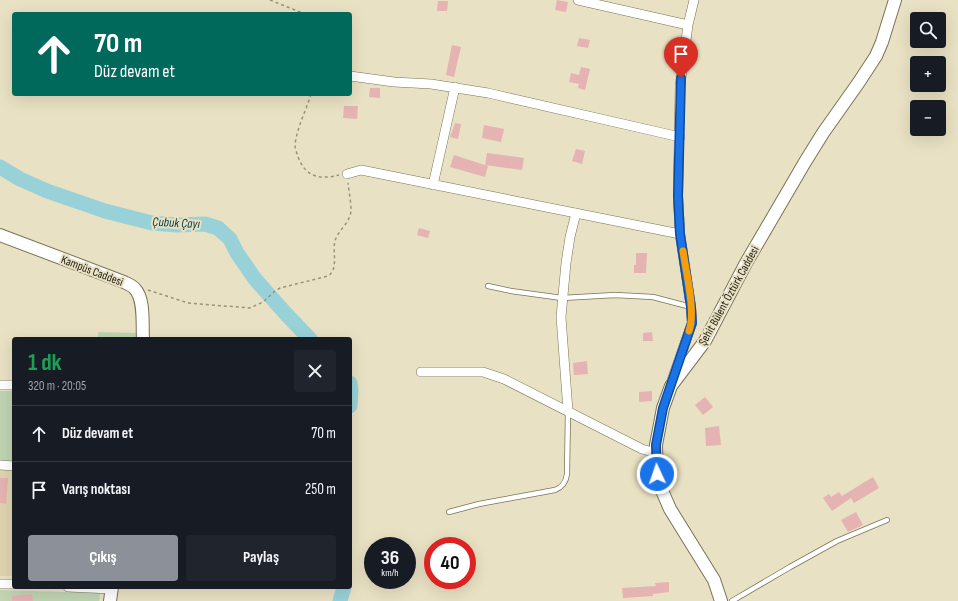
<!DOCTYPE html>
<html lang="tr">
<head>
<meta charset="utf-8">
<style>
  :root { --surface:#171b24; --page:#20242c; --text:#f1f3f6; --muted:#9ea1a6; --line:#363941; --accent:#8c9099 }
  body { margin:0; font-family:"Sofia Sans Condensed",sans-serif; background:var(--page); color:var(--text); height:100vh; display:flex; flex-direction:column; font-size:15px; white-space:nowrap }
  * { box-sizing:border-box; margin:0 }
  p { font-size:13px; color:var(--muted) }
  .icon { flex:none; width:22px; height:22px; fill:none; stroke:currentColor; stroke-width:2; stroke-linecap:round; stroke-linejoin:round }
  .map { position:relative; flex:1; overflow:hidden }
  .details { position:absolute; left:12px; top:337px; width:340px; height:252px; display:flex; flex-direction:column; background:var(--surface); border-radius:4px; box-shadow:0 4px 16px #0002 }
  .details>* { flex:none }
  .banner { position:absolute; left:12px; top:12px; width:340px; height:84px; border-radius:4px; box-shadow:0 4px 16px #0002; background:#00695c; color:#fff; overflow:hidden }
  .fabs { position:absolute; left:910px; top:12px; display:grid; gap:8px }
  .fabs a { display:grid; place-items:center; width:36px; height:36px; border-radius:4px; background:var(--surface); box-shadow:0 4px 16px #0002; font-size:20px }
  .speed { position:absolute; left:364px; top:537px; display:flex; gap:8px; font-size:20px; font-weight:700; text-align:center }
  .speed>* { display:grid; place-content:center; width:52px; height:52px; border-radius:50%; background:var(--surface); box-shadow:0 4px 16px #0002; line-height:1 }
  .speed small { font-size:10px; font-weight:400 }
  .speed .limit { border:6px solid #d22; background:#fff; color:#111 }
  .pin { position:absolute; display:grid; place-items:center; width:34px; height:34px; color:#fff; margin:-41px -17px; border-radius:50% 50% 50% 0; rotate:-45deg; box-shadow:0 0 4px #0007 }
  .pin .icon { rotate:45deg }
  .me { position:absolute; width:44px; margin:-22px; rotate:357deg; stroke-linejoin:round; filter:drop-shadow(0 0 3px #0008) }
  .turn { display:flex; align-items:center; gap:14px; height:84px; padding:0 16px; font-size:18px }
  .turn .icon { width:52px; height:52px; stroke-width:2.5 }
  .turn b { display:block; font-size:28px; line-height:34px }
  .round { display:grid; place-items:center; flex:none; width:42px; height:42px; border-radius:4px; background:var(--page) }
  .headline { display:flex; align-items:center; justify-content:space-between; height:68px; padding:0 16px }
  h1 { font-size:24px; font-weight:700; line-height:30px; color:#1e9e55 }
  .primary-button { display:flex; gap:8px; margin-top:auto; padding:8px 16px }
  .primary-button a { flex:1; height:46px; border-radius:4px; background:var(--accent); color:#fff; font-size:16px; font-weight:700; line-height:46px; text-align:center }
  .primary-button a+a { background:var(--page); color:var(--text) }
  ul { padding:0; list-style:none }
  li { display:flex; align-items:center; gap:12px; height:56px; padding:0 16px; border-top:1px solid var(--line) }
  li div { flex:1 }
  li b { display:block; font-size:15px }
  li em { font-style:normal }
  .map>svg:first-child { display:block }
  .built { fill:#dfd4b0 }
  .green { fill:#c0d4b1 }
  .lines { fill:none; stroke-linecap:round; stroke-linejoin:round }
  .river { stroke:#99d1d8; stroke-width:15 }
  .building { fill:#e5b3b1 }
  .service-casing { stroke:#7a7257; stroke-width:6 }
  .minor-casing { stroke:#7a7257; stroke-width:10 }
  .tertiary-casing { stroke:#7a7257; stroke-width:14 }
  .path { stroke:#98927c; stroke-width:1.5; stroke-dasharray:3 3; stroke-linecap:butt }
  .service { stroke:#fff; stroke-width:4.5 }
  .minor { stroke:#fff; stroke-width:9 }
  .tertiary { stroke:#fff; stroke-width:12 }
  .route-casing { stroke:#114b97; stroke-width:10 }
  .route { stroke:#1a73e8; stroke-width:7 }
  .slow { stroke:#f59e0b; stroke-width:7 }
  .labels { text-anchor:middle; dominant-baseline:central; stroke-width:4; stroke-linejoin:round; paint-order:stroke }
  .street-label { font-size:12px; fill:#262318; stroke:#e9e1c3 }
  .water-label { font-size:13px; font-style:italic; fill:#00373c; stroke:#e9e1c3 }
</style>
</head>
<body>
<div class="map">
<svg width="958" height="601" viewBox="0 0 958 601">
  <rect width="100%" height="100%" fill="#e9e1c3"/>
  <path class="built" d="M0 469 14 470V576H0Z"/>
  <path class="green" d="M98 332 136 333V339H63V337L98 338Z
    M0 391H14V462L0 461Z
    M0 590 100 593 99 601H0Z"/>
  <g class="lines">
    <path class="river" d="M0 167 20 179 47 191 105 211 152 223 177 225 205 224 218 228 230 239 237 253 255 279 286 314 310 339
      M350 383 351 390 350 406
      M340 601 344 587"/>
  </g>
  <path class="building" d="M557 0 568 2 566 12 555 10Z
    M438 1H448L447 11H437Z
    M579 38 590 40 588 48 577 46Z
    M452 45 461 47 454 77 446 75Z
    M581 67 590 69 585 90 578 88 579 84 569 82 571 73 579 75Z
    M370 88H380V98L369 97Z
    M344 106H358L357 119 343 118Z
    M455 123 461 124 458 139 450 137Z
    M484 125 504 129 501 142 482 138Z
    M576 149 585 151 582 164 572 161Z
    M487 153 524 158 522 170 485 165Z
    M454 155 488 166 485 177 450 167Z
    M419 228 430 231 428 238 417 235Z
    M636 253H647L646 273H634V265H636Z
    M652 332 653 341H643V333Z
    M587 361 588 374 574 375 573 363Z
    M652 391V401L639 402V392Z
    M705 397 713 407 703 415 695 405Z
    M719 426 721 445 706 446 705 428Z
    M873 477 879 488 854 503 851 498 832 511 823 498 829 494 831 497 839 492 842 496Z
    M0 478H8L6 504 0 503Z
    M856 512 863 525 848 532 841 520Z
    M669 582V592L653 594V596L623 598 622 588 656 586 655 583Z
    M32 594 33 601H12V596Z"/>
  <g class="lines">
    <g class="service-casing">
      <path id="service" d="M488 286 511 291 562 298 615 295 653 297 691 307
        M449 512 479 504 555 490C563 487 566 482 567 474L568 411
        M732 601 790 567 837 541 887 520"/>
    </g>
    <g class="minor-casing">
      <path id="minor" d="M578 0 688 25
        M350 76 394 82 431 84 488 93 680 137
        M347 174 361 170 680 234
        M433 185 455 87
        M421 372H483L504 379 642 449 656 453
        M672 380 692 323 691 307 680 234 678 196 680 86 688 25 694 0
        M0 385H14
        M568 411 561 317 566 263 570 237 576 213
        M0 465 14 466
        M0 584H14
        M68 587 111 589"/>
    </g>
    <g class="tertiary-casing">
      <path id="tertiary" d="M0 235 124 282C128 284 133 286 135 289 145 299 142 326 143 339
        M110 601 112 587
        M721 601 714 580 670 509 660 486 657 474 656 445 663 408 671 386 705 341 746 263 805 162 823 133 859 82 876 56 882 42 895 0"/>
    </g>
    <path class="path" d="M270 0 305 14
      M311 94C306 111 297 127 295 145 295 149 297 153 298 157 306 177 319 180 339 175
      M148 290 188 303 250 308 263 302 275 291 280 288 328 276C339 269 332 252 335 241 338 230 350 223 351 211 351 202 349 192 348 183"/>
    <use href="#service" class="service"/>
    <use href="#minor" class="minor"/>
    <use href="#tertiary" class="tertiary"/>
  </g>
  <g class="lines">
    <g class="route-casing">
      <path id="route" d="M657 474 656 445 663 408 692 323 691 307 680 234 678 196 681 78"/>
    </g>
    <use href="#route" class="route"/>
    <path class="slow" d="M683 251C686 272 696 311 689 331"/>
  </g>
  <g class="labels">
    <g class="street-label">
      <text transform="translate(92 271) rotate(21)">Kampüs Caddesi</text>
      <text transform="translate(729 296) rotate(-61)">Şehit Bülent Öztürk Caddesi</text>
    </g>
    <g class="water-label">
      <text transform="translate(176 223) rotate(3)">Çubuk Çayı</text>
    </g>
  </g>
</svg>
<div class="fabs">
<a><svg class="icon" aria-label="search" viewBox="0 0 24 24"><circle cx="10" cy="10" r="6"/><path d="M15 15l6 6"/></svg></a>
<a>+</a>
<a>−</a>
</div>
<div class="speed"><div>36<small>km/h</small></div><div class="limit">40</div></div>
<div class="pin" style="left:681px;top:78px;background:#d93025"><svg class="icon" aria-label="arrive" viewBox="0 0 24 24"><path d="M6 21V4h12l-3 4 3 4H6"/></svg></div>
<svg class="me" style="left:657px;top:474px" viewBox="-20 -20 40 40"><circle r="17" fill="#1a73e8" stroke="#fff" stroke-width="3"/><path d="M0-11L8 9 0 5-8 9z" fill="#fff"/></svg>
<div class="banner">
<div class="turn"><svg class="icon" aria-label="ahead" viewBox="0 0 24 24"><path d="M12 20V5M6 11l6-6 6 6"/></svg><div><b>70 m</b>Düz devam et</div></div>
</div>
<section class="details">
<div class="headline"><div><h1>1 dk</h1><p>320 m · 20:05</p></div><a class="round"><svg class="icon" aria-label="close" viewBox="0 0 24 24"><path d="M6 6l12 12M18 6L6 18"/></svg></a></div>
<ul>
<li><svg class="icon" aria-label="ahead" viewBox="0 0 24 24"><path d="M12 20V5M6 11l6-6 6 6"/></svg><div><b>Düz devam et</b></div><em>70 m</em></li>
<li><svg class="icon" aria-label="arrive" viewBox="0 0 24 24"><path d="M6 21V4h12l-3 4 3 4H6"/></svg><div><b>Varış noktası</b></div><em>250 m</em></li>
</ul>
<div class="primary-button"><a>Çıkış</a><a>Paylaş</a></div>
</section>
</div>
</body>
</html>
